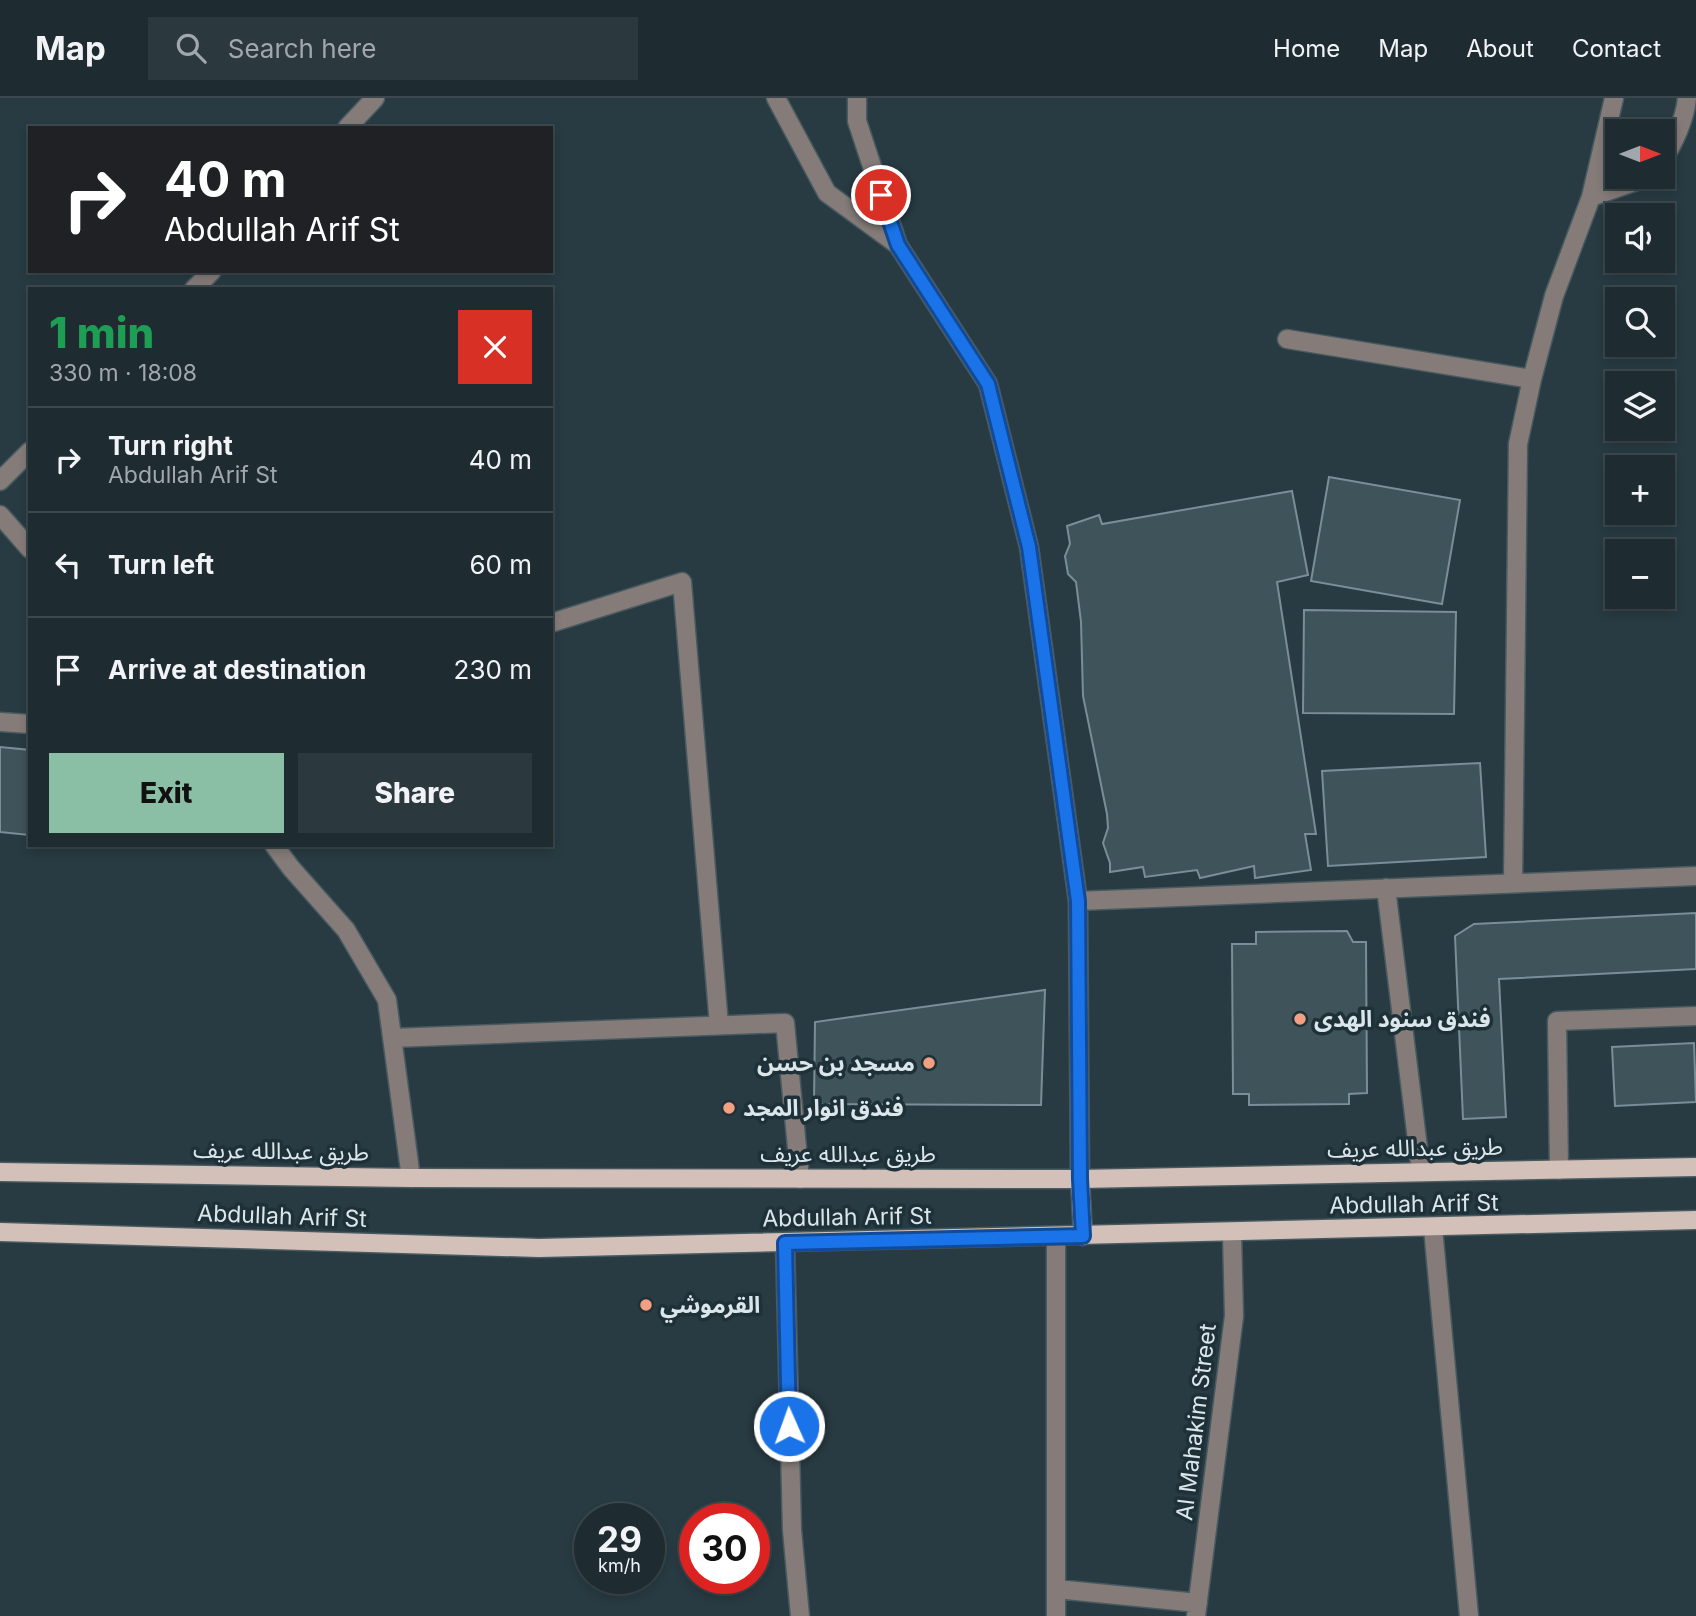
<!DOCTYPE html>
<html lang="en">
<head>
<meta charset="utf-8">
<style>
  :root { --surface:#1e2c32; --page:#2b383e; --text:#f1f3f6; --muted:#a1a7ac; --line:#3c484d; --accent:#8abfa5 }
  body { margin:0; font-family:Inter,"Noto Sans Arabic",sans-serif; background:var(--page); color:var(--text); height:100vh; display:flex; flex-direction:column; font-size:26px; white-space:nowrap }
  * { box-sizing:border-box; margin:0 }
  p { font-size:23px; color:var(--muted) }
  .icon { flex:none; width:38px; height:38px; fill:none; stroke:currentColor; stroke-width:2; stroke-linecap:round; stroke-linejoin:round }
  .map { position:relative; flex:1; overflow:hidden }
  .details { position:absolute; left:28px; top:189px; width:525px; height:560px; display:flex; flex-direction:column; background:var(--surface); border-radius:0px; box-shadow:0 4px 10px #0003,0 0 0 2px var(--line) }
  .details>* { flex:none }
  .banner { position:absolute; left:28px; top:28px; width:525px; height:147px; border-radius:0px; box-shadow:0 4px 10px #0003,0 0 0 2px var(--line); background:#202124; color:#fff; overflow:hidden }
  .needle { width:46px; rotate:90deg }
  .buttons { position:absolute; left:1605px; top:21px; display:grid; gap:14px }
  .buttons a { display:grid; place-items:center; width:70px; height:70px; border-radius:0px; background:var(--surface); box-shadow:0 4px 10px #0003,0 0 0 2px var(--line); font-size:35px }
  .speed { position:absolute; left:574px; top:1405px; display:flex; gap:14px; font-size:35px; font-weight:700; text-align:center }
  .speed>* { display:grid; place-content:center; width:91px; height:91px; border-radius:50%; background:var(--surface); box-shadow:0 4px 10px #0003,0 0 0 2px var(--line); line-height:1 }
  .speed small { font-size:18px; font-weight:400 }
  .speed .limit { border:10px solid #d22; background:#fff; color:#111 }
  .pin { position:absolute; display:grid; place-items:center; width:60px; height:60px; color:#fff; margin:-30px; border:4px solid #fff; border-radius:50%; box-shadow:0 2px 7px #0007 }
  .me { position:absolute; width:77px; margin:-38px; rotate:358deg; stroke-linejoin:round; filter:drop-shadow(0 0 5px #0008) }
  .turn { display:flex; align-items:center; gap:24px; height:147px; padding:0 21px; font-size:32px }
  .turn .icon { width:91px; height:91px; stroke-width:2.5 }
  .turn b { display:block; font-size:49px; line-height:60px }
  .round { display:grid; place-items:center; flex:none; width:74px; height:74px; border-radius:0px; background:var(--page) }
  .summary { display:flex; align-items:center; justify-content:space-between; height:119px; padding:0 21px }
  h1 { font-size:42px; font-weight:800; line-height:52px; color:#1e9e55 }
  .button { display:flex; gap:14px; margin-top:auto; padding:14px 21px }
  .button a { flex:1; height:80px; border-radius:0px; background:var(--accent); color:#111; font-size:28px; font-weight:800; line-height:80px; text-align:center }
  .button a+a { background:var(--page); color:var(--text) }
  ul { padding:0; list-style:none }
  li { display:flex; align-items:center; gap:21px; height:105px; padding:0 21px; border-top:2px solid var(--line) }
  li div { flex:1 }
  li b { display:block; font-size:26px }
  li em { font-style:normal }
  header { display:flex; align-items:center; gap:42px; box-sizing:border-box; height:98px; padding:0 35px; background:var(--surface); border-bottom:2px solid var(--line) }
  header strong { font-size:33px }
  nav { display:flex; gap:38px; margin-inline-start:auto; font-size:24px }
  .search { width:490px; height:63px; background:var(--page); display:flex; align-items:center; gap:18px; box-sizing:border-box; padding:0 24px; border-radius:0px; color:var(--muted); font-size:26px }
  .map>svg:first-child { display:block }
  .building { fill:#3f535a; stroke:#798e97; stroke-width:2 }
  .lines { fill:none; stroke-linecap:round; stroke-linejoin:round }
  .minor-casing { stroke:#485a60; stroke-width:21 }
  .major-casing { stroke:#485a60; stroke-width:21 }
  .minor { stroke:#857c79; stroke-width:18 }
  .major { stroke:#d2c0b9; stroke-width:18 }
  .route-casing { stroke:#114b97; stroke-width:18 }
  .route { stroke:#1a73e8; stroke-width:12 }
  .poi-dot { fill:#f2a081; stroke:#1e3138; stroke-width:2.5 }
  .labels { text-anchor:middle; dominant-baseline:central; stroke-width:7; stroke-linejoin:round; paint-order:stroke }
  .poi-label { font-size:23px; font-weight:bold; fill:#dbe6eb; stroke:#1e3138; text-anchor:start }
  .street-label { font-size:23px; fill:#dbe6eb; stroke:#1e3138 }
</style>
</head>
<body>
<header>
<strong>Map</strong>
<div class="search"><svg class="icon" aria-label="search" viewBox="0 0 24 24"><circle cx="10" cy="10" r="6"/><path d="M15 15l6 6"/></svg>Search here</div>
<nav><a>Home</a><a>Map</a><a>About</a><a>Contact</a></nav>
</header>
<div class="map">
<svg width="1696" height="1518" viewBox="0 0 1696 1518">
  <rect width="100%" height="100%" fill="#283b42"/>
  <path class="building" d="M1329 379 1460 402 1442 506 1311 483Z
    M1292 393 1308 477 1277 484 1316 736H1305L1311 772 1255 780 1254 768 1200 780 1197 772 1145 779 1143 769 1110 774V765L1103 745 1108 730 1107 716 1083 598 1081 524 1076 484 1068 476 1065 458 1070 446 1067 428 1099 417 1102 426Z
    M1304 512 1456 514 1454 616 1303 615Z
    M0 649 30 652 29 737 0 734Z
    M1480 665 1486 759 1328 768 1322 673Z
    M1696 815V871L1499 881 1506 1019 1463 1021 1455 838 1474 826Z
    M1347 833 1353 844H1366L1367 995 1349 996V1006L1249 1007V996H1233L1232 846H1256V834Z
    M1045 892 1041 1007 814 1006 815 924Z
    M1694 945 1696 1004 1615 1008 1612 949Z"/>
  <g class="lines">
    <g class="minor-casing">
      <path id="minor" d="M776 0 827 95 898 147
        M857 0V23L898 147 988 286 1029 449 1078 803 1080 1081
        M347 30 375 0
        M1662 63C1674 45 1685 21 1687 0
        M1591 99 1614 0
        M194 191 212 173
        M1287 241 1532 281
        M0 383 30 353
        M0 417 30 451
        M551 525 682 484 719 927
        M0 624 30 626
        M274 747 291 770 346 832 387 902 411 1080
        M1513 785 1518 346 1532 281 1554 198 1591 99 1648 79
        M1386 790 1421 1074
        M1078 803 1696 778
        M392 940 785 925 800 1081
        M1559 1072 1557 923 1696 918
        M1433 1130 1469 1518
        M1056 1138V1518
        M785 1145 792 1432 800 1518
        M1056 1491 1198 1505
        M1196 1518 1234 1218 1232 1135"/>
    </g>
    <g class="major-casing">
      <path id="major" d="M0 1074 411 1080 1080 1081 1696 1069
        M1080 1081 1083 1138
        M0 1134 539 1150 1696 1122"/>
    </g>
    <use href="#minor" class="minor"/>
    <use href="#major" class="major"/>
  </g>
  <g class="lines">
    <g class="route-casing">
      <path id="route" d="M789 1328 785 1145 1083 1138 1080 1081 1078 803 1029 449 988 286 898 147 881 97"/>
    </g>
    <use href="#route" class="route"/>
  </g>
  <g class="poi-dot">
    <circle cx="1300" cy="921" r="7"/>
    <circle cx="929" cy="965" r="7"/>
    <circle cx="729" cy="1010" r="7"/>
    <circle cx="646" cy="1207" r="7"/>
  </g>
  <g class="labels">
    <g class="poi-label">
      <text x="1314" y="921">فندق سنود الهدى</text>
      <text x="915" y="965" text-anchor="end">مسجد بن حسن</text>
      <text x="743" y="1010">فندق انوار المجد</text>
      <text x="660" y="1207">القرموشي</text>
    </g>
    <g class="street-label">
      <text transform="translate(1415 1050) rotate(-1)">طريق عبدالله عريف</text>
      <text transform="translate(281 1053) rotate(1)">طريق عبدالله عريف</text>
      <text x="848" y="1056">طريق عبدالله عريف</text>
      <text transform="translate(1414 1106) rotate(-1)">Abdullah Arif St</text>
      <text transform="translate(282 1118) rotate(2)">Abdullah Arif St</text>
      <text transform="translate(847 1119) rotate(-1)">Abdullah Arif St</text>
      <text transform="translate(1196 1324) rotate(-83)">Al Mahakim Street</text>
    </g>
  </g>
</svg>
<div class="buttons">
<a><svg class="needle" viewBox="-14 -14 28 28"><path d="M0-13l5 13h-10z" fill="#e53935"/><path d="M0 13l5-13h-10z" fill="#a1a7ac"/></svg></a>
<a><svg class="icon" aria-label="sound" viewBox="0 0 24 24"><path d="M4 9h4l5-4v14l-5-4H4zM17 9q2 3 0 6"/></svg></a>
<a><svg class="icon" aria-label="search" viewBox="0 0 24 24"><circle cx="10" cy="10" r="6"/><path d="M15 15l6 6"/></svg></a>
<a><svg class="icon" aria-label="layers" viewBox="0 0 24 24"><path d="M12 4l9 5-9 5-9-5zM3 14l9 5 9-5"/></svg></a>
<a>+</a>
<a>−</a>
</div>
<div class="speed"><div>29<small>km/h</small></div><div class="limit">30</div></div>
<div class="pin" style="left:881px;top:97px;background:#d93025"><svg class="icon" aria-label="arrive" viewBox="0 0 24 24"><path d="M6 21V4h12l-3 4 3 4H6"/></svg></div>
<svg class="me" style="left:789px;top:1328px" viewBox="-20 -20 40 40"><circle r="17" fill="#1a73e8" stroke="#fff" stroke-width="3"/><path d="M0-11L8 9 0 5-8 9z" fill="#fff"/></svg>
<div class="banner">
<div class="turn"><svg class="icon" aria-label="right" viewBox="0 0 24 24"><path d="M7 20v-9h11M14 6l5 5-5 5"/></svg><div><b>40 m</b>Abdullah Arif St</div></div>
</div>
<section class="details">
<div class="summary"><div><h1>1 min</h1><p>330 m · 18:08</p></div><a class="round" style="background:#d93025;color:#fff"><svg class="icon" aria-label="close" viewBox="0 0 24 24"><path d="M6 6l12 12M18 6L6 18"/></svg></a></div>
<ul>
<li><svg class="icon" aria-label="right" viewBox="0 0 24 24"><path d="M7 20v-9h11M14 6l5 5-5 5"/></svg><div><b>Turn right</b><p>Abdullah Arif St</p></div><em>40 m</em></li>
<li><svg class="icon" aria-label="left" viewBox="0 0 24 24"><path d="M17 20v-9H6M10 6l-5 5 5 5"/></svg><div><b>Turn left</b></div><em>60 m</em></li>
<li><svg class="icon" aria-label="arrive" viewBox="0 0 24 24"><path d="M6 21V4h12l-3 4 3 4H6"/></svg><div><b>Arrive at destination</b></div><em>230 m</em></li>
</ul>
<div class="button"><a>Exit</a><a>Share</a></div>
</section>
</div>
</body>
</html>
